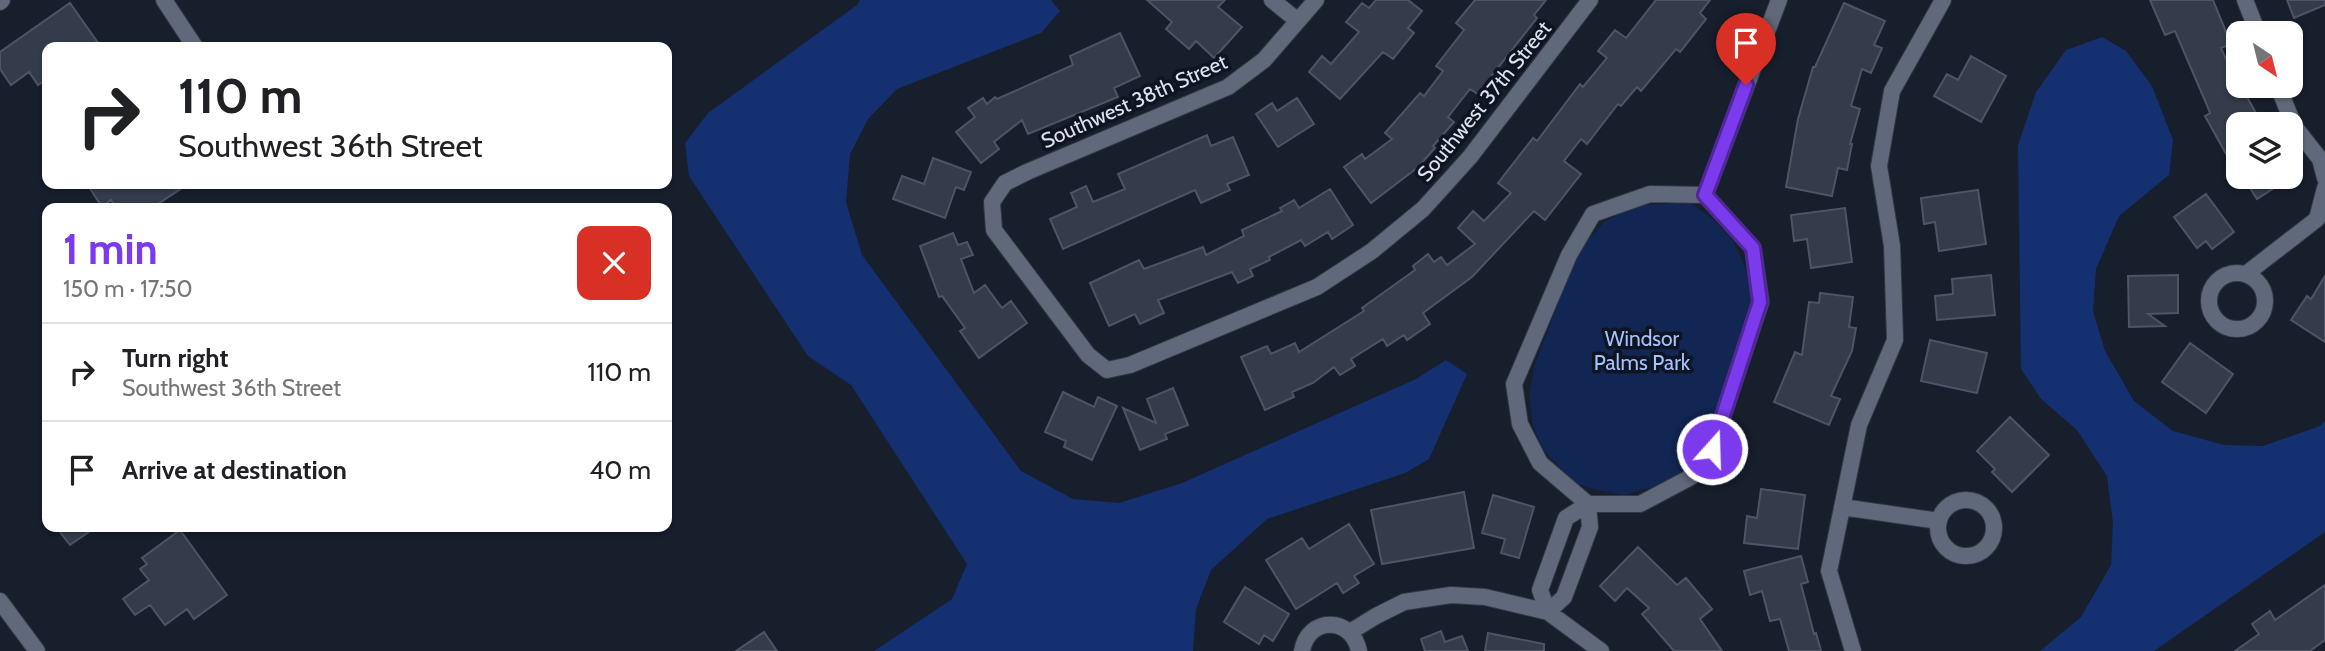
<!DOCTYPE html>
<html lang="en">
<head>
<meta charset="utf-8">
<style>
  :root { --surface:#fff; --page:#f2f2f2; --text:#202124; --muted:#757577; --line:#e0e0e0; --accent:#7c3aed }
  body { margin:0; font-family:Cabin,sans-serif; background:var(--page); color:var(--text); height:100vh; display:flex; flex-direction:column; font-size:26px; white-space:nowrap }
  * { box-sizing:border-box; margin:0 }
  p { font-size:23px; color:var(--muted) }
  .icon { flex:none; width:38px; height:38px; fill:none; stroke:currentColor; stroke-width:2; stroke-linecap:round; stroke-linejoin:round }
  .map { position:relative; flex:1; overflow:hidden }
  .panel { position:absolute; left:42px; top:203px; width:630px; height:329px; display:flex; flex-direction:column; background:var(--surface); border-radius:14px; box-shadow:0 2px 5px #0004 }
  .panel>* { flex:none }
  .guide { position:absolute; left:42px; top:42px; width:630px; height:147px; border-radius:14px; box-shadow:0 2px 5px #0004; background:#fff; color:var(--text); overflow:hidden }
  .needle { width:46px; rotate:145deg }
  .tools { position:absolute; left:2226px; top:21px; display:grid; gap:14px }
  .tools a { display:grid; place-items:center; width:77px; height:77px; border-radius:14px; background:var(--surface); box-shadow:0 2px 5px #0004; font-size:35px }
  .pin { position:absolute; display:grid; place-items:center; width:60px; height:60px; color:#fff; margin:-72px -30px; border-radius:50% 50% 50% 0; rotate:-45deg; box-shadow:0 0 7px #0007 }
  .pin .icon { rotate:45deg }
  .me { position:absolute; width:77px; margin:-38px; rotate:20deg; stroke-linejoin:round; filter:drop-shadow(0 0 5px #0008) }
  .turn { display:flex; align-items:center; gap:24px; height:147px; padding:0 21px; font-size:32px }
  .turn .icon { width:91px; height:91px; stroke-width:2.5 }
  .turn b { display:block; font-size:49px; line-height:60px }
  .round { display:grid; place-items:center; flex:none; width:74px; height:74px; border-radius:14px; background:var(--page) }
  .headline { display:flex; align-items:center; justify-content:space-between; height:119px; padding:0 21px }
  h1 { font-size:42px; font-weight:800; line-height:52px; color:var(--accent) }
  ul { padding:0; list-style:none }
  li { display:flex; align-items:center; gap:21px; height:98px; padding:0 21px; border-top:2px solid var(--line) }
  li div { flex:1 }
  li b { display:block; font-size:26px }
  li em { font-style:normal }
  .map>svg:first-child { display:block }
  .green { fill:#122654 }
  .water { fill:#153070 }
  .building { fill:#343c4c; stroke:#4c5465; stroke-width:2 }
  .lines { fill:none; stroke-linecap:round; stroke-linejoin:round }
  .street-casing { stroke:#333844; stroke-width:18 }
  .street { stroke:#60697b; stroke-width:16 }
  .route-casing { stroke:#51269a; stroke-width:18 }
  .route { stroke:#7c3aed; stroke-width:12 }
  .labels { text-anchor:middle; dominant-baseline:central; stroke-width:7; stroke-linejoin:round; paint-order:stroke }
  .street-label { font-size:21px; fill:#dee3ed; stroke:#0e1422 }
  .park-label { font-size:21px; fill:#a5c2fb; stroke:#0e1422 }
</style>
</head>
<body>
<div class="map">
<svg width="2325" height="651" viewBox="0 0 2325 651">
  <rect width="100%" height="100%" fill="#171e2c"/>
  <path class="green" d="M1689 202 1713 219 1733 241 1753 284 1751 315 1718 412 1695 458 1668 483 1623 495 1592 489 1574 482 1542 448 1533 425 1529 396 1535 364 1573 264 1587 242 1604 222 1635 206Z"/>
  <path class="water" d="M860 0H1051L1060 11 1041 33 897 89 868 119 850 154 846 202 862 255 1021 471 1073 499 1119 503 1182 483 1416 379 1446 360 1467 374 1429 459 1405 473 1267 519 1211 570 1196 609 1193 651H874L952 599 967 564 851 385 808 356 689 176 685 143 708 113 857 5Z
    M2102 37 2126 51 2152 86 2173 140 2169 175 2119 216 2096 269 2093 311 2105 351 2134 401 2173 431 2224 445 2263 446 2320 426 2325 421V532L2154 651H2040L2081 617 2111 565 2113 523 2107 476 2077 430 2041 399 2021 369 2018 145 2036 92 2066 50Z"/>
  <path class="building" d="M1147 0H1225L1218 7 1242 27 1214 58 1196 41 1189 49 1166 29 1172 22Z
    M1376 0H1408L1422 11 1408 28 1414 33 1393 59 1383 52 1340 99 1309 72 1322 56 1331 64 1359 32 1346 22 1362 3 1369 8Z
    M1475 0H1546L1534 15 1537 18 1490 78 1491 79 1479 95 1470 89 1448 117 1454 122 1433 146 1435 148 1417 168 1371 203 1344 167 1362 154 1365 159 1392 139 1385 133 1420 93 1424 96 1443 71 1436 66 1464 30 1456 23Z
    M1656 0H1710L1700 13 1706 19 1680 52 1676 49 1641 91 1637 87 1621 106 1618 104 1587 144 1581 139 1564 161 1581 174 1545 220 1534 211 1472 277 1423 313 1430 324 1407 340 1404 335 1387 346 1383 339 1351 359 1355 366 1340 375 1334 367 1313 383 1292 392 1294 397 1265 410 1241 357 1267 346 1271 354 1295 343 1299 352 1364 311 1362 308 1415 270 1413 266 1428 254 1434 262 1441 257 1447 265 1475 244 1458 228 1473 211 1484 221 1511 193 1498 183 1533 138 1537 141 1580 84 1583 87 1607 58 1598 51 1615 30 1626 38Z
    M2150 0H2213L2231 44 2221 48 2238 86H2241L2262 124H2238V148L2226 154 2205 116 2210 113 2206 103 2175 31 2165 35Z
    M2287 0H2325V5L2294 18Z
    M70 3 101 47H47V79L38 85 29 72 11 85 0 69V52Z
    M1844 3 1885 21 1874 45 1882 48 1871 73 1862 69 1851 106 1860 109 1850 144H1852L1847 170 1838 168 1832 196 1786 187 1798 119 1813 67H1815Z
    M1120 33 1140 76 1114 88 1118 97 1028 134 1022 120 994 142 999 149 981 163 956 132 975 117 968 108 983 98 987 104 995 97 997 99 1073 65 1070 56Z
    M1971 56 2006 76 1981 122 1934 96 1947 74 1958 80Z
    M1297 98 1314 124 1278 147 1256 114 1272 103 1277 111Z
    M1207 135 1211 146 1233 137 1249 175 1227 184 1230 190 1201 203 1195 190 1063 249 1050 219 1077 207 1071 193 1086 186 1093 202 1125 189 1118 174Z
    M933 158 971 172 964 190 956 187 945 218 893 199 902 176 924 184Z
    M2243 177H2291L2257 199Z
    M87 184H188L152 208H116L111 200 102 207Z
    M1330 189 1353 225 1332 239 1328 232 1305 246 1301 240 1269 257 1270 260 1250 269 1253 276 1238 283 1232 272 1158 300 1164 313 1140 324 1135 314 1109 326 1090 283 1139 260 1144 269 1203 247 1206 255 1244 236 1242 230 1282 211 1280 208 1294 200 1299 208Z
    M1978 190 1986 244 1939 251 1935 222 1924 224 1921 198Z
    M2206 194 2234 232 2212 249 2206 241 2197 248 2174 217Z
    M1845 208 1852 262 1811 268 1807 239 1794 241 1791 215Z
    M953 233 958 245 967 242 973 255 961 259 974 293 985 285 1002 308 1011 301 1027 323 979 358 960 331 965 328 942 296 939 297 920 246Z
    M1991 275 1995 315 1937 320 1935 296 1953 294 1952 279Z
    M2178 275V313L2148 314 2165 326 2129 327 2128 276Z
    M2325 276V342L2291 320 2307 296 2311 299Z
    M1820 293 1853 297 1849 327 1856 328 1852 351 1831 396 1840 399 1829 425 1774 402 1795 352 1802 355 1809 302 1819 303Z
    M1930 340 1987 353 1977 393 1921 381Z
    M2190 343 2233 374 2206 413 2162 382Z
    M1173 388 1188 425 1165 434 1167 439 1140 450 1123 408 1156 423 1147 399Z
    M1063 392 1094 407 1098 397 1117 406 1092 460 1064 447 1066 441 1045 432Z
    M2010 417 2049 455 2012 492 1992 472 1995 469 1977 451Z
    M1761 489 1805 495 1798 549 1744 543 1747 516 1757 518Z
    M1464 492 1474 548 1382 564 1371 510Z
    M1493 495 1534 507 1519 558 1501 553 1505 539 1482 533Z
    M1349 524 1374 564 1354 576 1359 583 1343 593 1337 583 1296 609 1266 560 1302 538 1309 549Z
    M56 527H96L70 545Z
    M180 530 227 595 194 619 187 609 165 625 150 605 135 615 123 599 149 580 140 569 147 564 142 558Z
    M1638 547 1677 585 1686 578 1712 609 1700 619 1722 651H1674L1642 614 1649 608 1627 588 1615 601 1600 586Z
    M1801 556 1808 582 1801 584 1814 634 1816 633 1821 651H1789L1780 619 1770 621 1762 591 1750 595 1744 571Z
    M2325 585V640L2310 651H2235L2259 634 2252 624 2270 611 2275 620Z
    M1245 587 1289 614 1273 641 1264 635 1259 644 1224 622Z
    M1441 631 1445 642 1462 636 1468 651H1425L1421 639Z
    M764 632 777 651H736Z
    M1488 633 1544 644V651H1485Z"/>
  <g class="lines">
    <g class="street-casing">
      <path id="street" d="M164 0 195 47
        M1272 0 1298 21
        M1316 0 1264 60 1228 87 1027 172 1005 183 992 202 994 230 1088 355 1107 370 1130 365 1317 287 1372 251 1423 209 1470 157 1590 0
        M2245 0 2258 33
        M0 2 2 0
        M2278 86 2294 126 2320 159 2325 178
        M1650 194 1705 195 1753 248 1761 302 1712 449 1691 477 1640 504H1588L1540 463 1520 424 1514 384 1569 255 1593 214Z
        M1705 195 1779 0
        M2209 301a28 28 0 1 1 56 0a28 28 0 1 1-56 0Z
        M2246 274 2317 219 2325 188
        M1938 528a28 28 0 1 1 56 0a28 28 0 1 1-56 0Z
        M1588 504 1590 527 1564 597 1548 612 1540 590 1566 518Z
        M1842 507 1939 521
        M0 601 37 651
        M1350 632 1376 616 1404 602 1451 595 1485 597 1548 612 1601 651
        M1302 651C1308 616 1352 616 1359 651
        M1853 651 1829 571 1859 425 1895 340 1892 246 1879 166 1892 91 1943 0"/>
    </g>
    <use href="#street" class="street"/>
  </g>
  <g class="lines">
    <g class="route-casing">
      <path id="route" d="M1712 449 1760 302 1753 248 1705 195 1746 85"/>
    </g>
    <use href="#route" class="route"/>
  </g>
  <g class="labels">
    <g class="street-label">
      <text transform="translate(1134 101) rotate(-24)">Southwest 38th Street</text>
      <text transform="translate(1484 101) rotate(-51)">Southwest 37th Street</text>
    </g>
    <g class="park-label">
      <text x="1642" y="338">Windsor<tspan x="1642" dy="24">Palms Park</tspan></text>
    </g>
  </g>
</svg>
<div class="tools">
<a><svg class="needle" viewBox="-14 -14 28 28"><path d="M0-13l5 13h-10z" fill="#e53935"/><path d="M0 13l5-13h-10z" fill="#757577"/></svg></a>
<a><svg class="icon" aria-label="layers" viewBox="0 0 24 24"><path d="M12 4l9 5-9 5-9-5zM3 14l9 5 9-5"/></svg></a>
</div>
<div class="pin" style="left:1746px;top:85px;background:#d93025"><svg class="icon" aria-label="arrive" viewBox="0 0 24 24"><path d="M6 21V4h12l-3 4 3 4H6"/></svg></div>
<svg class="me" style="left:1712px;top:449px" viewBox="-20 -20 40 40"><circle r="17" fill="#7c3aed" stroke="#fff" stroke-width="3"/><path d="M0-11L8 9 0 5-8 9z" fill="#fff"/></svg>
<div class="guide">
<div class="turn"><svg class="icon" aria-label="right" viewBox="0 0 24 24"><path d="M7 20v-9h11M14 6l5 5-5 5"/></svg><div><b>110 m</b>Southwest 36th Street</div></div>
</div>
<section class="panel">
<div class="headline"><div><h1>1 min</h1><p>150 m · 17:50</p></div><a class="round" style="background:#d93025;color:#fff"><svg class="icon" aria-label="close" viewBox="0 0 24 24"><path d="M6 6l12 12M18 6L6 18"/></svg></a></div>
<ul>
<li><svg class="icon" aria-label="right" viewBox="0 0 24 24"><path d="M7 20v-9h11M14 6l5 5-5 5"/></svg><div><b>Turn right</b><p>Southwest 36th Street</p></div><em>110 m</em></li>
<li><svg class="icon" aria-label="arrive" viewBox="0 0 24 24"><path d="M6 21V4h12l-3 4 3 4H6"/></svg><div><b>Arrive at destination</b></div><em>40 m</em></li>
</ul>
</section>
</div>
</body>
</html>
